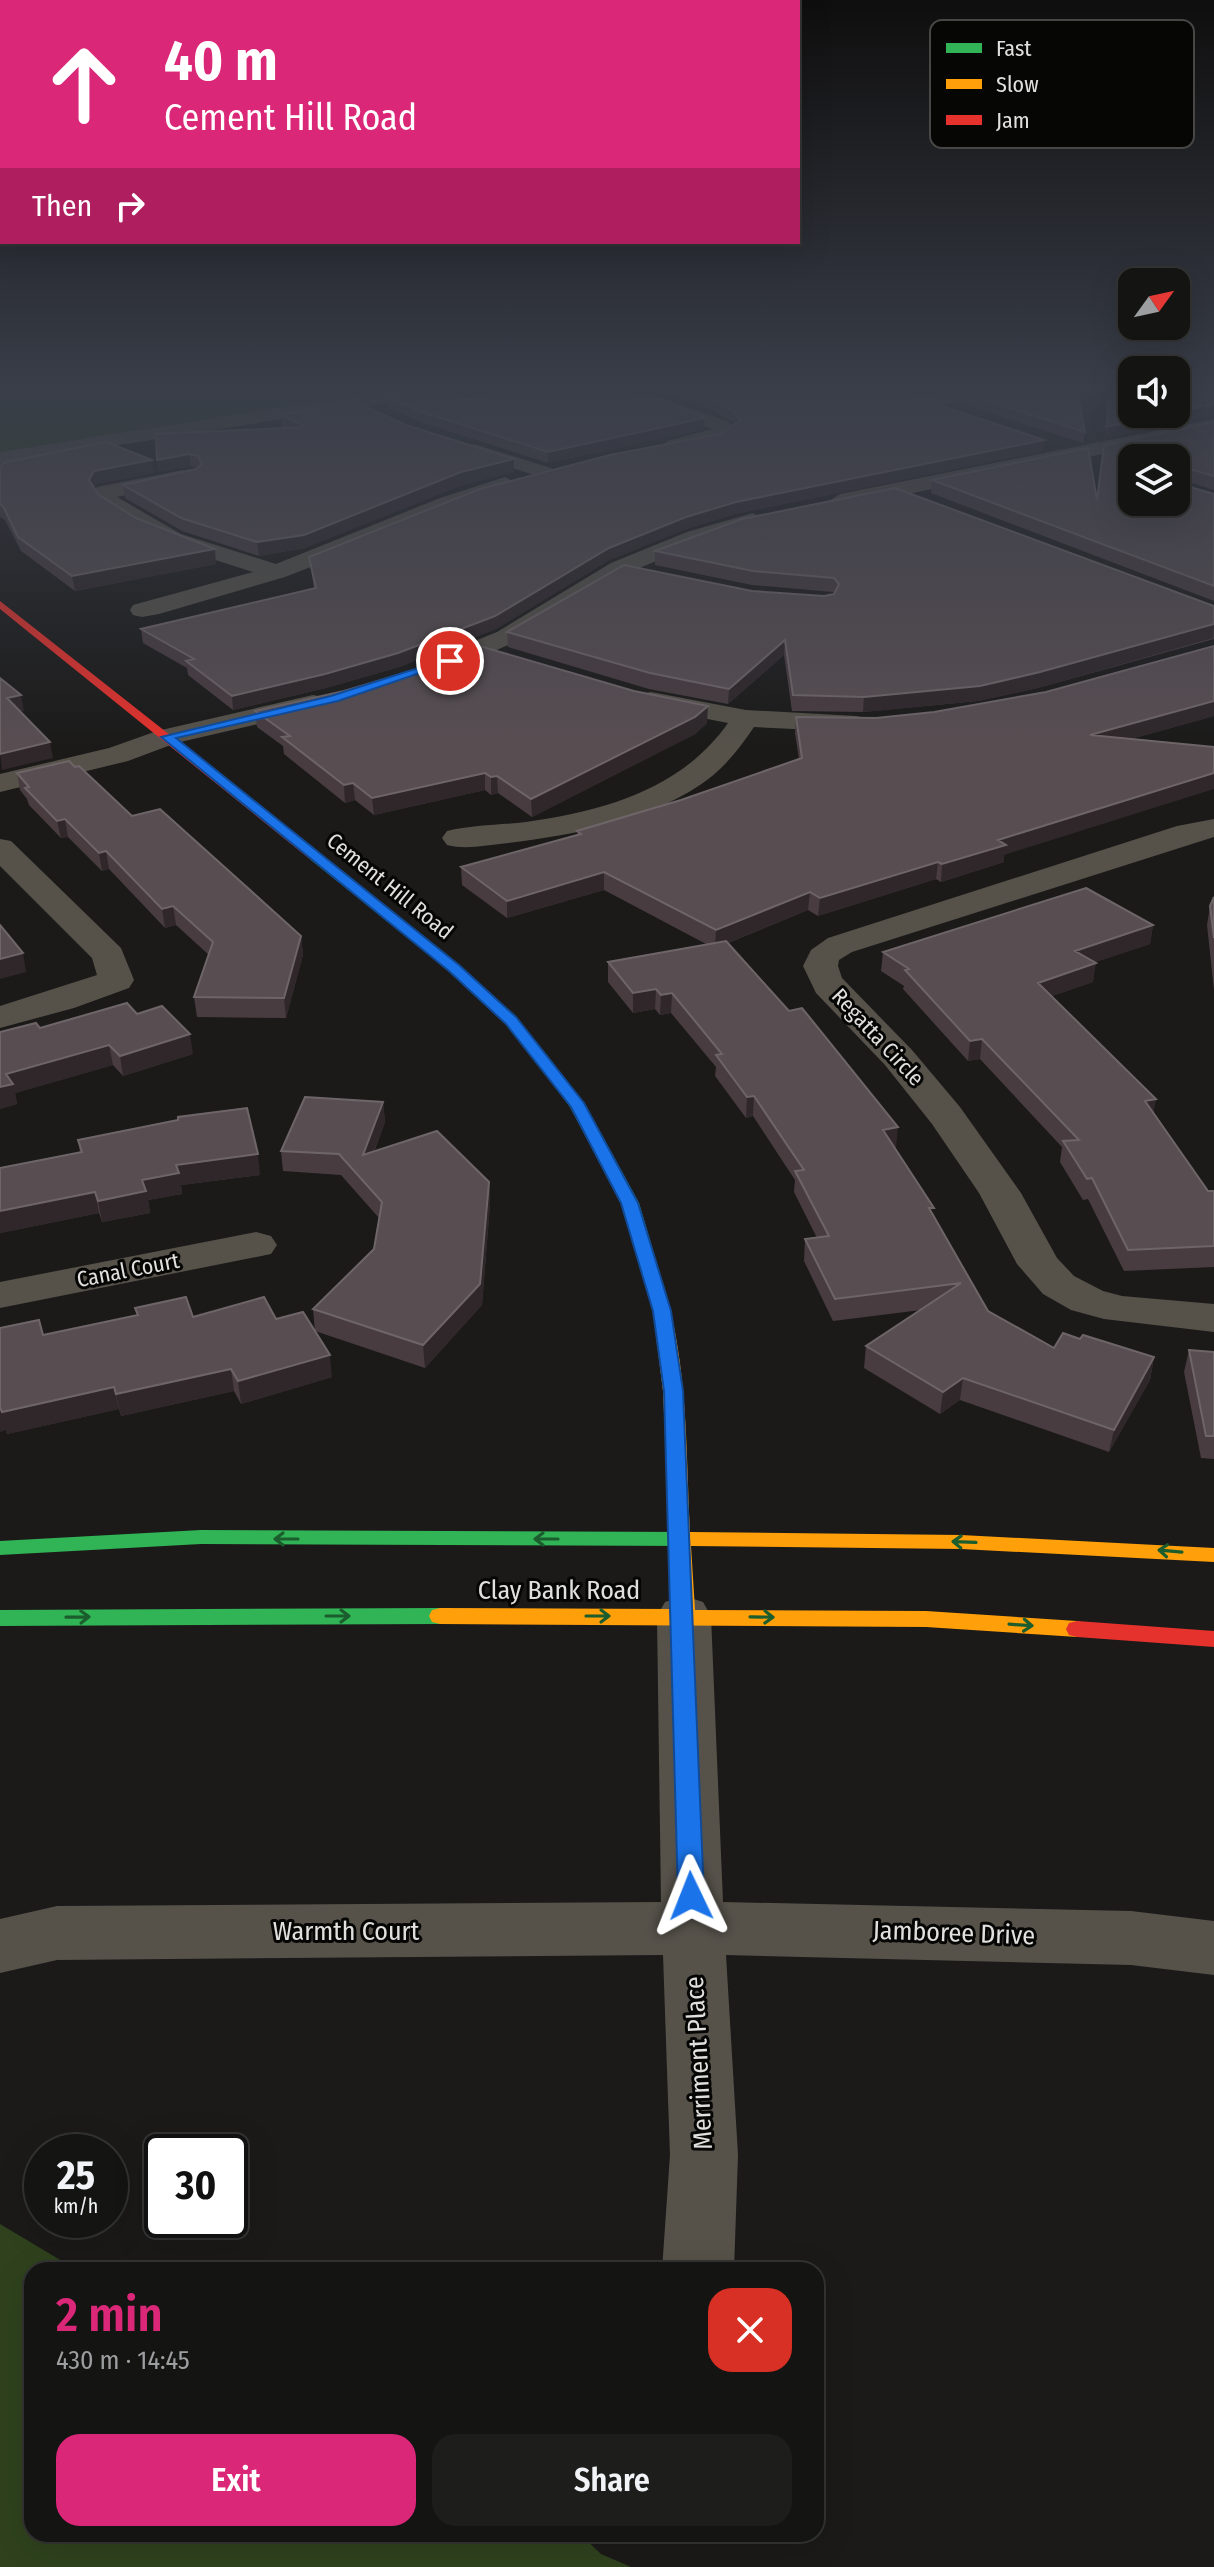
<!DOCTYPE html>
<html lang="en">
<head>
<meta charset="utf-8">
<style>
  :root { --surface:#141413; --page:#1d1d1c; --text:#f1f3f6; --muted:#9d9ea0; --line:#333; --accent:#db2777 }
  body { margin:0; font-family:"Fira Sans Condensed",sans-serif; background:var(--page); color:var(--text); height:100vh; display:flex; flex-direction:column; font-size:30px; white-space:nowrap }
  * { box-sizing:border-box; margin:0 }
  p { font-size:26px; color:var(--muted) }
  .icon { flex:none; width:44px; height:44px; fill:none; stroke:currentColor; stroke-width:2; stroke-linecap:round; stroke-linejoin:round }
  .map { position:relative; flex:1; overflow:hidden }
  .side { position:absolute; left:24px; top:2262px; width:800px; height:280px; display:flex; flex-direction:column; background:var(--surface); border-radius:24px; box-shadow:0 8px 32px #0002,0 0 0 2px var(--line) }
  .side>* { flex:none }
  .top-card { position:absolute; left:0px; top:0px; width:800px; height:244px; box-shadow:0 8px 32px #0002,0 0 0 2px var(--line); background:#db2777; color:#fff; overflow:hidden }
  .needle { width:52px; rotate:57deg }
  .fabs { position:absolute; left:1118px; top:268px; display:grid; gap:16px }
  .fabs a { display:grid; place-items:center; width:72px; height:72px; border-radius:16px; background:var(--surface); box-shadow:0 8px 32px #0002,0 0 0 2px var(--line); font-size:40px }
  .speed { position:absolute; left:24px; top:2134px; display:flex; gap:16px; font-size:40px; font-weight:700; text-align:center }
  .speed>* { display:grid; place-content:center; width:104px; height:104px; border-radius:50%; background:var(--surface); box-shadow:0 8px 32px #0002,0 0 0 2px var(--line); line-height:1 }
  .speed small { font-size:20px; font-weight:400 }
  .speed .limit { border:4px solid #111; border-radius:12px; background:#fff; color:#111 }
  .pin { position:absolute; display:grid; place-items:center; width:68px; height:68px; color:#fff; margin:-34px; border:4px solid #fff; border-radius:50%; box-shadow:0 2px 8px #0007 }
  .me { position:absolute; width:88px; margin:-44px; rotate:358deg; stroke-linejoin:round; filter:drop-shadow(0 0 6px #0008) }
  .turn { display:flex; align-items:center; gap:28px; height:168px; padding:0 32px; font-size:36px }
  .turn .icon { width:104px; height:104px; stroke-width:2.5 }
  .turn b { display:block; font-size:56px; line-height:68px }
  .then { display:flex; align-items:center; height:76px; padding:0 32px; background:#0003; gap:16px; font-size:30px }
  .round { display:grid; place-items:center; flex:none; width:84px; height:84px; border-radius:24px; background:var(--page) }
  .overview { display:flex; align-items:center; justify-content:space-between; height:136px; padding:0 32px }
  h1 { font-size:48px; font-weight:600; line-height:60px; color:var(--accent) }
  .primary-button { display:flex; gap:16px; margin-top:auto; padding:16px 32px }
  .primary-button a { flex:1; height:92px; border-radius:24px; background:var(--accent); color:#fff; font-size:32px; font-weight:600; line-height:92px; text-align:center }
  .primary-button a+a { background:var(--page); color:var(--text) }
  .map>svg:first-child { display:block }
  .green { fill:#2f421d }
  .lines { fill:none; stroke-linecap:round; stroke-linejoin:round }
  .street { fill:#56524a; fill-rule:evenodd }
  .fast { fill:#30b455; fill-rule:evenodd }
  .slow { fill:#ff9f0a; fill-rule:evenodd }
  .jam { fill:#e5322d; fill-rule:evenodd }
  .wall { fill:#483c41 }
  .shaded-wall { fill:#2f272a }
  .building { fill:#584e52; stroke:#6e6568; stroke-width:2; fill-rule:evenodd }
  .oneway { stroke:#1b5d2d }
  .route { fill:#1a73e8; stroke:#114b97; stroke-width:2 }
  .labels { text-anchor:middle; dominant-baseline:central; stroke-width:6; stroke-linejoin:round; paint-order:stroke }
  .street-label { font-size:22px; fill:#e1e0de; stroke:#060605 }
  .near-street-label { font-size:26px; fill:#e1e0de; stroke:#060605 }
  .key { fill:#060605; stroke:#484746; stroke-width:2 }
  .key-label { font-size:22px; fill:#e1e0de }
</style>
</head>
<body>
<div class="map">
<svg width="1214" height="2567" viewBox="0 0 1214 2567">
  <rect width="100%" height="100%" fill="#1b1a19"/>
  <path class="green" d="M0 390H390L0 452Z
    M0 2224 77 2270H32V2534H580L601 2554 631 2567H0Z"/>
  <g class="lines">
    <path class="street" d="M390 390H436L427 396 0 464V452Z
      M956 390H996L987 396 924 408 915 402 917 398Z
      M647 393 727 421 738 431 735 435 674 451 667 449 664 445 667 441 713 429 640 403 638 399Z
      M1214 419V431L840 508 829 501 840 494Z
      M474 444 551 468 554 472 544 478 467 454 464 450 467 446Z
      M183 470 190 472 194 476 190 480 117 497 181 534 276 564 440 498 505 477 516 483 513 488 285 577 159 614 142 617 133 615 130 610 133 605 253 572 165 544 96 500 94 492 97 487Z
      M753 513 764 520 761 525 703 542 627 573 515 642 438 675H420L416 669 420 663 497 632 611 563 687 532Z
      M651 692 746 710 856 716 866 718 870 724 866 730 856 732 754 727C739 749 723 770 700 785 644 822 573 835 508 843 488 845 466 850 447 845L442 838 447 831C472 825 500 825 526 822 603 811 681 790 728 723L641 706 637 700 641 694Z
      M313 695 323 697 327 703 323 709 176 743 128 761 0 792V774L109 748 157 731Z
      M1214 819V837L852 952 839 960 838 966 842 978 912 1050 960 1107 1021 1193 1057 1258 1074 1276 1103 1291 1122 1296 1214 1304V1332L1104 1319 1071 1310 1043 1294 1017 1264 979 1193 932 1124 885 1065 816 993 803 966 811 950 828 938 1177 826Z
      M0 839 11 841 121 948 134 980 129 988 74 1008 0 1028V1006L97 975 92 958 0 866Z
      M256 1232 271 1236 277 1245 271 1254 0 1308V1282Z
      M684 1596 703 1602 711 1616 723 1902 1131 1911 1214 1921V1975L1131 1965 726 1955 738 2155 734 2270H662L670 2155 663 1955 57 1960 0 1973V1919L57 1906 661 1902 657 1616 665 1602Z"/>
    <path class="fast" d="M316 853 459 965 516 1017 550 1059 586 1106 639 1203 665 1291 662 1295H650L647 1291 621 1203 570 1107 540 1065 506 1023 449 971 311 860V854Z
      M201 1530 690 1532 697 1534 700 1539 697 1544 690 1546 201 1544 0 1555V1541Z
      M440 1608 448 1610 451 1616 448 1622 440 1624 0 1626V1610Z"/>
    <path class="slow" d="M656 1286 665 1291C688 1367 686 1452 690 1532L961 1535 1214 1548V1562L961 1549 691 1546 695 1610 926 1611 1077 1621 1085 1623 1088 1629 1085 1635 1077 1637 926 1627 440 1624 432 1622 429 1616 432 1610 440 1608 673 1609 663 1391 653 1311 647 1291Z"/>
    <path class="jam" d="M0 601 321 854V860H311L0 609Z
      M1077 1621 1214 1631V1647L1077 1637 1069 1635 1066 1629 1069 1623Z"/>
  </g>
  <path class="wall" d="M500 390H613L612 391 704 429 548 463 423 423 389 408 388 398 466 399 494 394Z
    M640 390H894L1043 451 735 514 686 529 609 560 496 629 399 667 326 688 233 710 188 675 187 668 143 643 141 629 314 589 309 557 720 434 735 425 730 420 700 404 664 393Z
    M919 390H1077L1085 432 1083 443Z
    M281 415 406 425 514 459V472L462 485 305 548 259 556 182 531 125 498 123 485 197 468 191 466 158 472 157 460 285 428 282 427Z
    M1214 422V490L1177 478V483L1214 494V601L931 493 932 480 1097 499Z
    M152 460 154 473 96 484 94 488 98 494 136 518 216 564 75 591 21 551 5 520 0 517V466Z
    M655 551 1214 606V639L1038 688 978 701 863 712 792 711 784 655 728 704 649 689 508 647 507 632 752 591 824 596 834 594 833 592 752 585 655 565Z
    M1214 646V716L1131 739 1004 855V862L941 882 936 879 818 916 808 910 728 943 896 1148H895L933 1216 988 1311 1054 1348 1080 1339 1154 1357 1150 1380 1109 1452 960 1400 940 1414 864 1368 866 1346 921 1310 833 1321 804 1261 805 1239 817 1238 794 1192 795 1180 753 1116 746 1118 715 1076 716 1067 671 1013 660 1015 655 1009 633 1013 608 982V962L708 945 604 890 507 918 462 885 461 867 577 835V831L681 800 799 759 795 733 796 717 876 718 934 712 1046 692Z
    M255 711 707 723 695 734 532 817 498 793 491 795 485 790 374 815 355 800 345 803 284 754 283 746 257 727Z
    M75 767 132 816 301 936 303 955 286 1018 197 1017 194 997 209 955 176 925 165 928 109 869 102 871 68 837 61 838 29 805 27 799 20 790 17 773Z
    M1214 897V990L1207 925 1210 906Z
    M1153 925 1150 944 1095 962 1093 982 1052 996 1156 1099 1153 1113 1208 1191H1214V1267L1124 1271 1088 1199 1083 1200 1060 1162 1062 1147 980 1059 968 1061 903 989 904 986 881 971 883 952Z
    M137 1014 193 1054 123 1076 113 1065 15 1093 17 1104 0 1109 40 1028Z
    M383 1102 385 1122 374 1152 489 1182 490 1204 482 1305 425 1368 315 1331 313 1309 374 1249 379 1218 341 1175 283 1171 281 1151Z
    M78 1140 260 1175 181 1185 182 1194 148 1200 150 1213 102 1222 99 1213 0 1233V1168L80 1153Z
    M135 1308 193 1317 276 1319 332 1377 241 1404 234 1391 121 1416 119 1409 7 1434 6 1430 43 1335 137 1316Z
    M1189 1350 1214 1352V1459L1201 1458 1184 1372Z"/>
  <path class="shaded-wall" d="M1214 404 1213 416 1104 439 1106 427 1167 414H1176V412Z
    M705 418 704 429 548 463V452Z
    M1044 440 1043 451 735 514 686 529 609 560 496 629 399 667 326 688 233 710 232 696 686 517 736 502Z
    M189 454 191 466 158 472 157 460Z
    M514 459V472L462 485 305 548 259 556 257 542 461 472Z
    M152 460 154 473 96 484 91 494 89 480 94 471Z
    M215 549 216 564 75 591 72 576Z
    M1214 624 1213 638 1038 688 978 701 863 712 864 697Z
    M785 640 784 655 728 704 729 689Z
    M21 695 24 711 10 714 7 698Z
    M1214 701V716L1088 751 1090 735Z
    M708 706 707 723 695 734 532 817 531 799Z
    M50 742 53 758 2 770 0 754Z
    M485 773V790L374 815 372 798Z
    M1214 773V789L1004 855V862L941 882 942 864 998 840Z
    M497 776 498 793 491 795V777Z
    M353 783 355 800 345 803 344 785Z
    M65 819 68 837 61 838 57 821Z
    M106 851 109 869 102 871 99 853Z
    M938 862 936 879 818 916 820 898Z
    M604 872V890L507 918V901Z
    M810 892 808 910 715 948 716 930Z
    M173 906 176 925 165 928 162 909Z
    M1153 925 1150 944 1072 970 1075 951Z
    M301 936 303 955 286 1018 284 998Z
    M23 953 26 972 0 979V959Z
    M1096 963 1093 982 1035 1002 1038 983Z
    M656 989 655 1009 633 1013V993Z
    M672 993 671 1013 660 1015 661 995Z
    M190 1034 193 1054 123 1076 120 1056Z
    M982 1039 980 1059 968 1061 970 1041Z
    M109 1045 113 1065 15 1093 17 1104 0 1109V1087L6 1074Z
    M754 1096 753 1116 746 1118 747 1097Z
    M1156 1099 1152 1119 1145 1101Z
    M383 1102 385 1122 364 1176 363 1155Z
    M898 1127 896 1148 881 1150 883 1130Z
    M258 1154 260 1175 181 1185 182 1194 148 1200 150 1213 102 1222 98 1201 176 1165Z
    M489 1182 490 1204 482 1305 425 1368 423 1345Z
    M95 1192 99 1213 0 1233V1211Z
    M330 1355 332 1377 241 1404 238 1381Z
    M1154 1357 1150 1380 1109 1452 1114 1430Z
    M231 1369 234 1391 121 1416 116 1394Z
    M963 1378 960 1400 940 1414 943 1392Z
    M114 1387 119 1409 7 1434 6 1430 0 1432V1408Z"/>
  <path class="building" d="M432 390H445L466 399 494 394 500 390H612V391L669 403 705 418 548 452 422 412 388 398Z
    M689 390H894L1044 440 736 502 686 517 609 548 495 616 398 653 325 674 232 696 186 661 194 659 141 629 316 588 309 557 480 489 610 455 720 434 741 420 730 409 700 394Z
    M953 390H1077L1085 432Z
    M1110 390H1132V414H1167L1106 427Z
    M1176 390H1214V404L1176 412Z
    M355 402 406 425 514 459 461 472 304 535 257 542 181 518 123 485 196 469 202 464 198 456 189 454 157 460 156 434 306 427 281 415Z
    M1214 422V476L1176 465 1177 483 1214 494V586L932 480 1088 448 1097 500 1104 445ZM1132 458H1176V502H1132Z
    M106 442 152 460 94 471 89 480 98 494 136 518 215 549 72 576 18 537 3 506 0 504V466L6 462Z
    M895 488 1214 606V624L1040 672 980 686 864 697 793 695 785 640 729 689 650 673 507 632 624 565 752 591 824 596 834 594 839 584 834 578 753 571 655 551 742 519Z
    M476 645 634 691 708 706 695 717 531 799 497 776 491 777 485 773 372 798 353 783 344 785 282 737 290 736 255 711 344 691 418 669Z
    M1214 646V701L1090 735 1214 747V773L998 840 1006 845 942 864 938 862 820 898 810 892 716 930 604 872 507 901 461 867 581 834 577 831 681 800 802 758 796 717 876 718 934 712 1046 692Z
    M0 678 21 695 7 698 50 742 0 754Z
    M69 761 75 767 79 766 132 816 160 809 301 936 284 998 194 997 213 942 173 906 162 909 106 851 99 853 65 819 57 821 25 788 29 787 17 773Z
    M1086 888 1153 925 1075 951 1096 963 1038 983 1156 1099 1145 1101 1208 1191H1214V1246L1128 1250 1092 1178 1087 1179 1063 1141 1079 1140 982 1039 970 1041 905 970 909 969 883 952Z
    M1214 897V938L1210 906Z
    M0 925 23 953 0 959Z
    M726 941 789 1011 802 1008 898 1127 883 1130 934 1208H929L988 1311 1054 1348 1063 1333 1080 1339 1083 1335 1154 1357 1114 1430 963 1378 943 1392 866 1346 961 1283 835 1299 805 1239 829 1236 795 1171 804 1170 754 1096 747 1097 716 1055 722 1054 672 993 661 995 656 989 633 993 608 962Z
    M127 1003 137 1014 162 1006 190 1034 120 1056 109 1045 6 1074 13 1084 0 1087V1032L36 1023 40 1028Z
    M305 1097 383 1102 363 1155 437 1131 489 1182 480 1284 423 1345 313 1309 374 1249 382 1202 339 1154 281 1151Z
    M247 1108 258 1154 176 1165 179 1173 142 1180 146 1191 98 1201 95 1192 0 1211V1168L82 1152 78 1140 178 1120V1117Z
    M186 1297 193 1317 264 1297 276 1319 303 1312 330 1355 238 1381 231 1369 116 1394 114 1387 2 1412 0 1408V1328L39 1320 43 1335 138 1315 135 1308Z
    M1189 1350 1214 1352V1436H1206Z"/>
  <defs><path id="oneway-shaft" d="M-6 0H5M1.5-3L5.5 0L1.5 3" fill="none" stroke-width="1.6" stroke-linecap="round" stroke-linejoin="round" transform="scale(2)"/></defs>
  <g class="oneway">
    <use href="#oneway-shaft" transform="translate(286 1539) rotate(180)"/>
    <use href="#oneway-shaft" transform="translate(546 1539) rotate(-180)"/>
    <use href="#oneway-shaft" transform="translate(964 1542) rotate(-178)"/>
    <use href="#oneway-shaft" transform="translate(1170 1551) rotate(-175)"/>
    <use href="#oneway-shaft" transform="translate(338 1616)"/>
    <use href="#oneway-shaft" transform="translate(598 1616)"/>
    <use href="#oneway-shaft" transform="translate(78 1617) rotate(-1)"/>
    <use href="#oneway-shaft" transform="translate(762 1617) rotate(1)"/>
    <use href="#oneway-shaft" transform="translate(1021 1625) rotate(4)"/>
  </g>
  <linearGradient id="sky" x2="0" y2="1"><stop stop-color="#0f0e0e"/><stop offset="0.52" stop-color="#393e49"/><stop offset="1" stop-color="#393e49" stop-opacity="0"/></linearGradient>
  <rect width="1214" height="750" fill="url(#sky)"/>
  <path class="route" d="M446 659 455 661 338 701 176 738 459 965 516 1017 584 1103 638 1203 671 1311 683 1391 704 1896 700 1904 691 1907 682 1904 678 1896 664 1391 653 1311 621 1203 571 1107 506 1024 449 971 161 737 331 696Z"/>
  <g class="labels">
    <g class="street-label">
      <text transform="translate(390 886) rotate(39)">Cement Hill Road</text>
      <text transform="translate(878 1037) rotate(47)">Regatta Circle</text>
      <text transform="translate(128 1270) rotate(-11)">Canal Court</text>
    </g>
    <g class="near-street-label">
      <text x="559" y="1590">Clay Bank Road</text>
      <text x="346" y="1931">Warmth Court</text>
      <text transform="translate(954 1933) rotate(2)">Jamboree Drive</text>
      <text transform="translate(699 2063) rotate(-93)">Merriment Place</text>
    </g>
  </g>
  <rect x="930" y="20" width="264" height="128" rx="12" class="key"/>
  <rect x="946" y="43" width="36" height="10" fill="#30b455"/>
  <rect x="946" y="79" width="36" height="10" fill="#ff9f0a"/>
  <rect x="946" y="115" width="36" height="10" fill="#e5322d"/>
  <g class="key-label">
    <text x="996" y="56">Fast</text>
    <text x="996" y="92">Slow</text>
    <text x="996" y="128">Jam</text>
  </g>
</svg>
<div class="fabs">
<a><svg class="needle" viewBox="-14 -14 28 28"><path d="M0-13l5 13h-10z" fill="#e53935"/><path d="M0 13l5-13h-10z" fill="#9d9ea0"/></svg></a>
<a><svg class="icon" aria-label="sound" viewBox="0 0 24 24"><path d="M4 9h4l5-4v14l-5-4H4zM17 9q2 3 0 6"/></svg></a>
<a><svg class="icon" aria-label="layers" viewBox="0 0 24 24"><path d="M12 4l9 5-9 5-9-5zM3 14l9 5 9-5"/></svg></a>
</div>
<div class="speed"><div>25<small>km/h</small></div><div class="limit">30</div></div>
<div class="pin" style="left:450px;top:661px;background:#d93025"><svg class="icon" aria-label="arrive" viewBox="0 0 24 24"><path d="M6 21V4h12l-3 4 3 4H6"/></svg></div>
<svg class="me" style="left:691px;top:1896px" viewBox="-20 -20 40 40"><path d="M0-17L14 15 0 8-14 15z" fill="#1a73e8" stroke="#fff" stroke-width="4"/></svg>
<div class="top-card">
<div class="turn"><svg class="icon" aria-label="ahead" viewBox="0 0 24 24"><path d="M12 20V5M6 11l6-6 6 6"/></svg><div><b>40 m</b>Cement Hill Road</div></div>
<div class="then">Then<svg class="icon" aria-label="right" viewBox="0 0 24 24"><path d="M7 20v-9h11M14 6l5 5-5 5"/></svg></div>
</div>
<section class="side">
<div class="overview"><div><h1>2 min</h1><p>430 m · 14:45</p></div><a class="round" style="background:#d93025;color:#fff"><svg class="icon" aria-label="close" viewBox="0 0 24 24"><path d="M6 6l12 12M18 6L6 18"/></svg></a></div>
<div class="primary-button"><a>Exit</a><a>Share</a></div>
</section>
</div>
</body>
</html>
